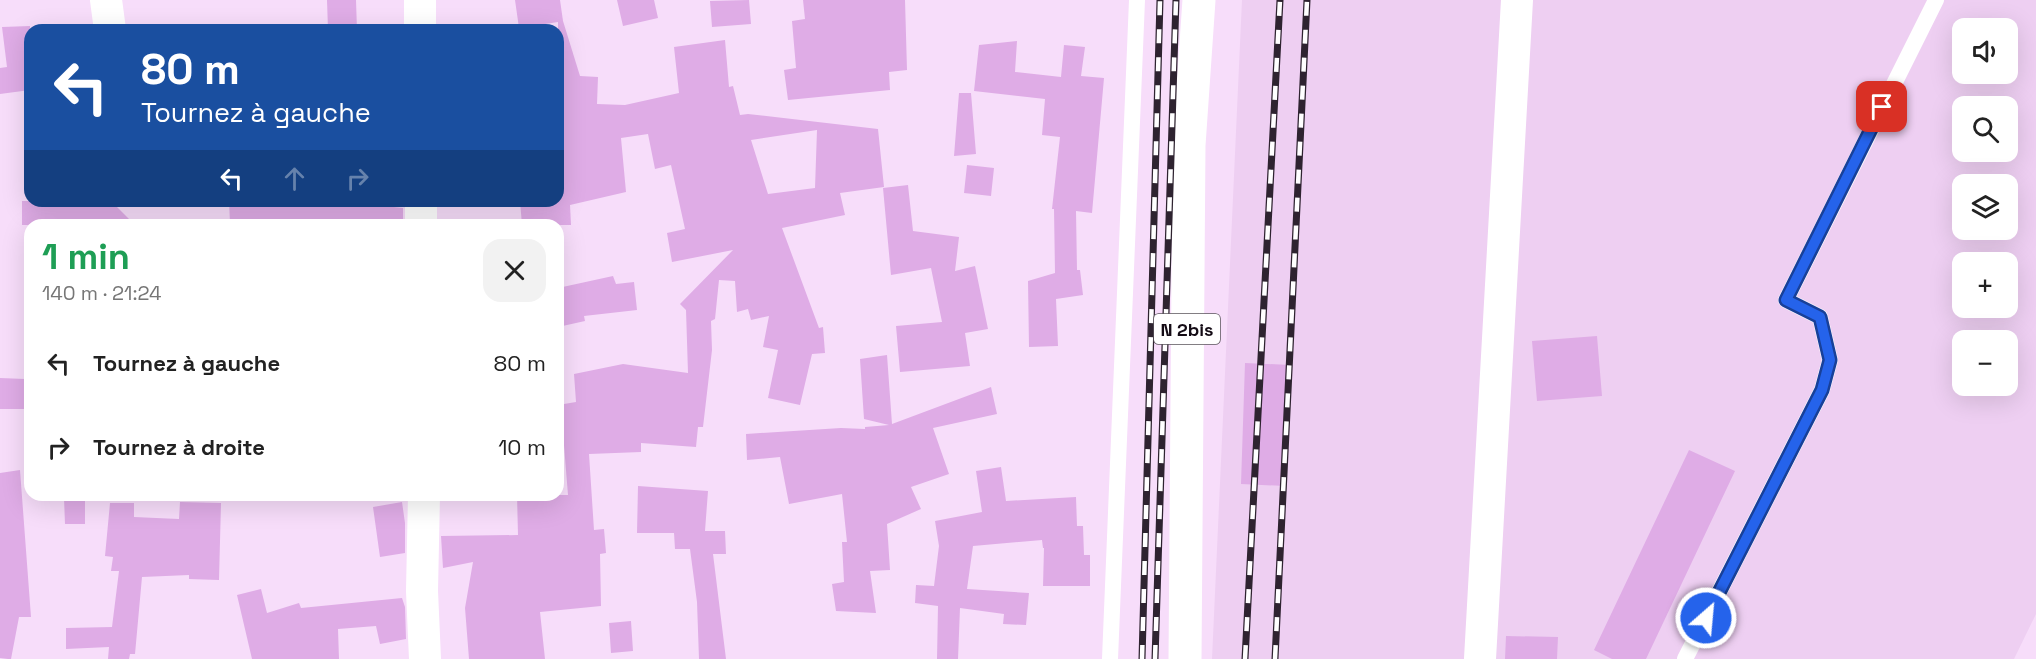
<!DOCTYPE html>
<html lang="fr">
<head>
<meta charset="utf-8">
<style>
  :root { --surface:#fff; --page:#f2f2f2; --text:#222; --muted:#767676 }
  body { margin:0; font-family:"Space Grotesk",sans-serif; background:var(--page); color:var(--text); height:100vh; display:flex; flex-direction:column; font-size:22px; white-space:nowrap }
  * { box-sizing:border-box; margin:0 }
  p { font-size:20px; color:var(--muted) }
  .icon { flex:none; width:33px; height:33px; fill:none; stroke:currentColor; stroke-width:2; stroke-linecap:round; stroke-linejoin:round }
  .map { position:relative; flex:1; overflow:hidden }
  .drawer { position:absolute; left:24px; top:219px; width:540px; height:282px; display:flex; flex-direction:column; background:var(--surface); border-radius:18px; box-shadow:0 6px 24px #0002 }
  .drawer>* { flex:none }
  .banner { position:absolute; left:24px; top:24px; width:540px; height:183px; border-radius:18px; box-shadow:0 6px 24px #0002; background:#1a4fa0; color:#fff; overflow:hidden }
  .tools { position:absolute; left:1952px; top:18px; display:grid; gap:12px }
  .tools a { display:grid; place-items:center; width:66px; height:66px; border-radius:12px; background:var(--surface); box-shadow:0 6px 24px #0002; font-size:30px }
  .pin { position:absolute; display:grid; place-items:center; width:51px; height:51px; color:#fff; margin:-26px; border-radius:12px; box-shadow:0 3px 9px #0006 }
  .me { position:absolute; width:66px; margin:-33px; rotate:27deg; stroke-linejoin:round; filter:drop-shadow(0 0 4px #0008) }
  .turn { display:flex; align-items:center; gap:21px; height:126px; padding:0 18px; font-size:27px }
  .turn .icon { width:78px; height:78px; stroke-width:2.5 }
  .turn b { display:block; font-size:42px; line-height:51px }
  .lanes { display:flex; align-items:center; height:57px; padding:0 18px; background:#0003; justify-content:center; gap:30px; direction:ltr }
  .lanes .off { opacity:.35 }
  .round { display:grid; place-items:center; flex:none; width:63px; height:63px; border-radius:18px; background:var(--page) }
  .overview { display:flex; align-items:center; justify-content:space-between; height:102px; padding:0 18px }
  h1 { font-size:36px; font-weight:700; line-height:45px; color:#1e9e55 }
  ul { padding:0; list-style:none }
  li { display:flex; align-items:center; gap:18px; height:84px; padding:0 18px }
  li div { flex:1 }
  li b { display:block; font-size:22px }
  li em { font-style:normal }
  .map>svg:first-child { display:block }
  .built { fill:#eecff2; fill-rule:evenodd }
  .building { fill:#dface6; fill-rule:evenodd }
  .lines { fill:none; stroke-linecap:round; stroke-linejoin:round }
  .lane { stroke:#fff; stroke-width:16 }
  .street { stroke:#fff; stroke-width:32 }
  .primary { stroke:#fff; stroke-width:33 }
  .rail-casing { stroke:#2e2330; stroke-width:7 }
  .rail { stroke:#fff; stroke-width:4.5; stroke-dasharray:14; stroke-linecap:butt }
  .route-casing { stroke:#184099; stroke-width:15 }
  .route { stroke:#2563eb; stroke-width:10 }
  .labels { text-anchor:middle; dominant-baseline:central; stroke-width:6; stroke-linejoin:round; paint-order:stroke }
  .shield { fill:#fff; stroke:#5a545b; stroke-width:1.5 }
  .shield-label { font-size:18px; font-weight:bold; fill:#140b15 }
</style>
</head>
<body>
<div class="map">
<svg width="2036" height="659" viewBox="0 0 2036 659">
  <rect width="100%" height="100%" fill="#f7ddfa"/>
  <path class="built" d="M1242 0H2036V614L2014 659H1212ZM1962 28H2007V74H1962ZM1962 106H2007V152H1962ZM1962 184H2007V230H1962ZM1962 262H2007V308H1962ZM1962 340H2007V386H1962Z"/>
  <path class="building" d="M327 0H356L357 30H328Z
    M515 0H560L563 21 580 76 598 77 597 104 625 105 679 93 674 47 725 40 729 87 733 86 740 115 748 114 878 129 884 187 840 193 845 215 782 228 819 328 823 327 825 353 812 354 800 405 768 398 778 350 763 347 769 316 751 320 748 309 737 312 735 281 719 280 715 319 711 321 712 350 703 427H698L696 447 641 443V452L589 454 594 530 604 529 606 553 600 554 601 606 540 612 545 659H469L465 608 473 562 443 568 441 536 518 535 517 495H568L563 433 558 434V405L576 402 574 374 623 364 688 373 686 310 680 304 733 250 672 262 667 233 685 229 671 165 655 169 648 134 621 138 626 192 570 205 571 225H522L520 201H558V22L519 28ZM817 130 815 188 768 194 751 140Z
    M617 0H654L658 18 623 26Z
    M749 0 751 24 712 27 710 1Z
    M803 0H905L907 70 889 72 890 90 788 100 784 70 796 68 792 21 805 19Z
    M30 26V90L0 94V68L7 67 2 27Z
    M1017 41 1015 72 1061 77 1064 45 1085 47 1081 76 1104 78 1092 213 1076 211 1077 270H1080L1083 295 1056 299 1058 346 1029 347 1028 281 1055 273 1054 209H1052L1060 137 1042 135 1045 99 974 91 979 45Z
    M959 93H971L976 154 954 156Z
    M967 165 994 168 991 196 964 193Z
    M908 185 913 231 959 237 955 271 975 266 988 329 965 333 970 366 900 372 896 326 942 322 931 268 891 275 883 188Z
    M22 201H111L135 225H22Z
    M229 201H357V203L403 208V225L295 223V220L230 223Z
    M613 276 616 284 634 282 637 310 584 316 585 321 558 327V288Z
    M1597 336 1602 396 1537 401 1532 341Z
    M887 355 892 424 991 387 997 414 933 428 949 474 911 487 921 509 887 524 890 570 870 571 876 613 836 611 832 584 844 582 842 542H847L842 494 789 504 780 457 747 460 746 434 841 428 865 429V427L889 425 864 419 860 359Z
    M1245 363 1290 365 1286 486 1241 484Z
    M0 378 25 379 24 409H0Z
    M1689 450 1735 471 1646 659H1612L1594 650Z
    M1001 467 1006 501 1076 497 1077 526H1083L1084 555H1090V586H1043L1044 548H1043L1042 540 973 546 967 589 1029 593 1026 625 1003 624 1004 614 960 608 958 659H937L938 606 915 603 916 585 934 586 939 546 935 521 982 512 976 471Z
    M20 470 31 617H19L11 659H8L0 658V473Z
    M638 486 708 491 705 531H725L726 554H713L726 659H699L697 602 690 549H675L674 533H637Z
    M64 498H85V524H65Z
    M180 502 221 503 219 580 189 579V575L142 577 135 654H130L129 659H108L109 647 66 649V628L112 627 119 571H111L113 557 105 556 110 503H134V517L179 519Z
    M402 502 405 523V553L380 557 373 507Z
    M261 589 267 613 299 603 301 608 402 598 405 607 406 639 380 644 376 626 338 629 339 659H252L237 595Z
    M631 621 633 651 611 653 609 623Z
    M1506 636 1558 637 1557 659H1505Z"/>
  <g class="lines">
    <path class="lane" d="M1110 659 1137 0
      M1685 659 1822 390 1830 360 1820 317 1786 300 1936 0"/>
    <path class="street" d="M106 0 110 30
      M420 30V0
      M421 201V225
      M424 495 422 591 425 659
      M1480 659 1517 0"/>
    <path class="primary" d="M1185 659 1189 145 1199 0"/>
    <g class="rail-casing">
      <path id="rail" d="M1142 659 1160 0
        M1155 659 1176 0
        M1245 659 1280 0
        M1275 659 1307 0"/>
    </g>
    <use href="#rail" class="rail"/>
  </g>
  <g class="lines">
    <g class="route-casing">
      <path id="route" d="M1706 618 1822 390 1830 360 1820 317 1786 300 1882 107"/>
    </g>
    <use href="#route" class="route"/>
  </g>
  <g class="labels">
    <rect class="shield" x="1154" y="314" width="66" height="30" rx="4.5"/>
    <g class="shield-label">
      <text x="1187" y="329">N 2bis</text>
    </g>
  </g>
</svg>
<div class="tools">
<a><svg class="icon" aria-label="sound" viewBox="0 0 24 24"><path d="M4 9h4l5-4v14l-5-4H4zM17 9q2 3 0 6"/></svg></a>
<a><svg class="icon" aria-label="search" viewBox="0 0 24 24"><circle cx="10" cy="10" r="6"/><path d="M15 15l6 6"/></svg></a>
<a><svg class="icon" aria-label="layers" viewBox="0 0 24 24"><path d="M12 4l9 5-9 5-9-5zM3 14l9 5 9-5"/></svg></a>
<a>+</a>
<a>−</a>
</div>
<div class="pin" style="left:1882px;top:107px;background:#d93025"><svg class="icon" aria-label="arrive" viewBox="0 0 24 24"><path d="M6 21V4h12l-3 4 3 4H6"/></svg></div>
<svg class="me" style="left:1706px;top:618px" viewBox="-20 -20 40 40"><circle r="17" fill="#2563eb" stroke="#fff" stroke-width="3"/><path d="M0-11L8 9 0 5-8 9z" fill="#fff"/></svg>
<div class="banner">
<div class="turn"><svg class="icon" aria-label="left" viewBox="0 0 24 24"><path d="M17 20v-9H6M10 6l-5 5 5 5"/></svg><div><b>80 m</b>Tournez à gauche</div></div>
<div class="lanes"><svg class="icon" aria-label="left" viewBox="0 0 24 24"><path d="M17 20v-9H6M10 6l-5 5 5 5"/></svg><svg class="icon off" aria-label="ahead" viewBox="0 0 24 24"><path d="M12 20V5M6 11l6-6 6 6"/></svg><svg class="icon off" aria-label="right" viewBox="0 0 24 24"><path d="M7 20v-9h11M14 6l5 5-5 5"/></svg></div>
</div>
<section class="drawer">
<div class="overview"><div><h1>1 min</h1><p>140 m · 21:24</p></div><a class="round"><svg class="icon" aria-label="close" viewBox="0 0 24 24"><path d="M6 6l12 12M18 6L6 18"/></svg></a></div>
<ul>
<li><svg class="icon" aria-label="left" viewBox="0 0 24 24"><path d="M17 20v-9H6M10 6l-5 5 5 5"/></svg><div><b>Tournez à gauche</b></div><em>80 m</em></li>
<li><svg class="icon" aria-label="right" viewBox="0 0 24 24"><path d="M7 20v-9h11M14 6l5 5-5 5"/></svg><div><b>Tournez à droite</b></div><em>10 m</em></li>
</ul>
</section>
</div>
</body>
</html>
